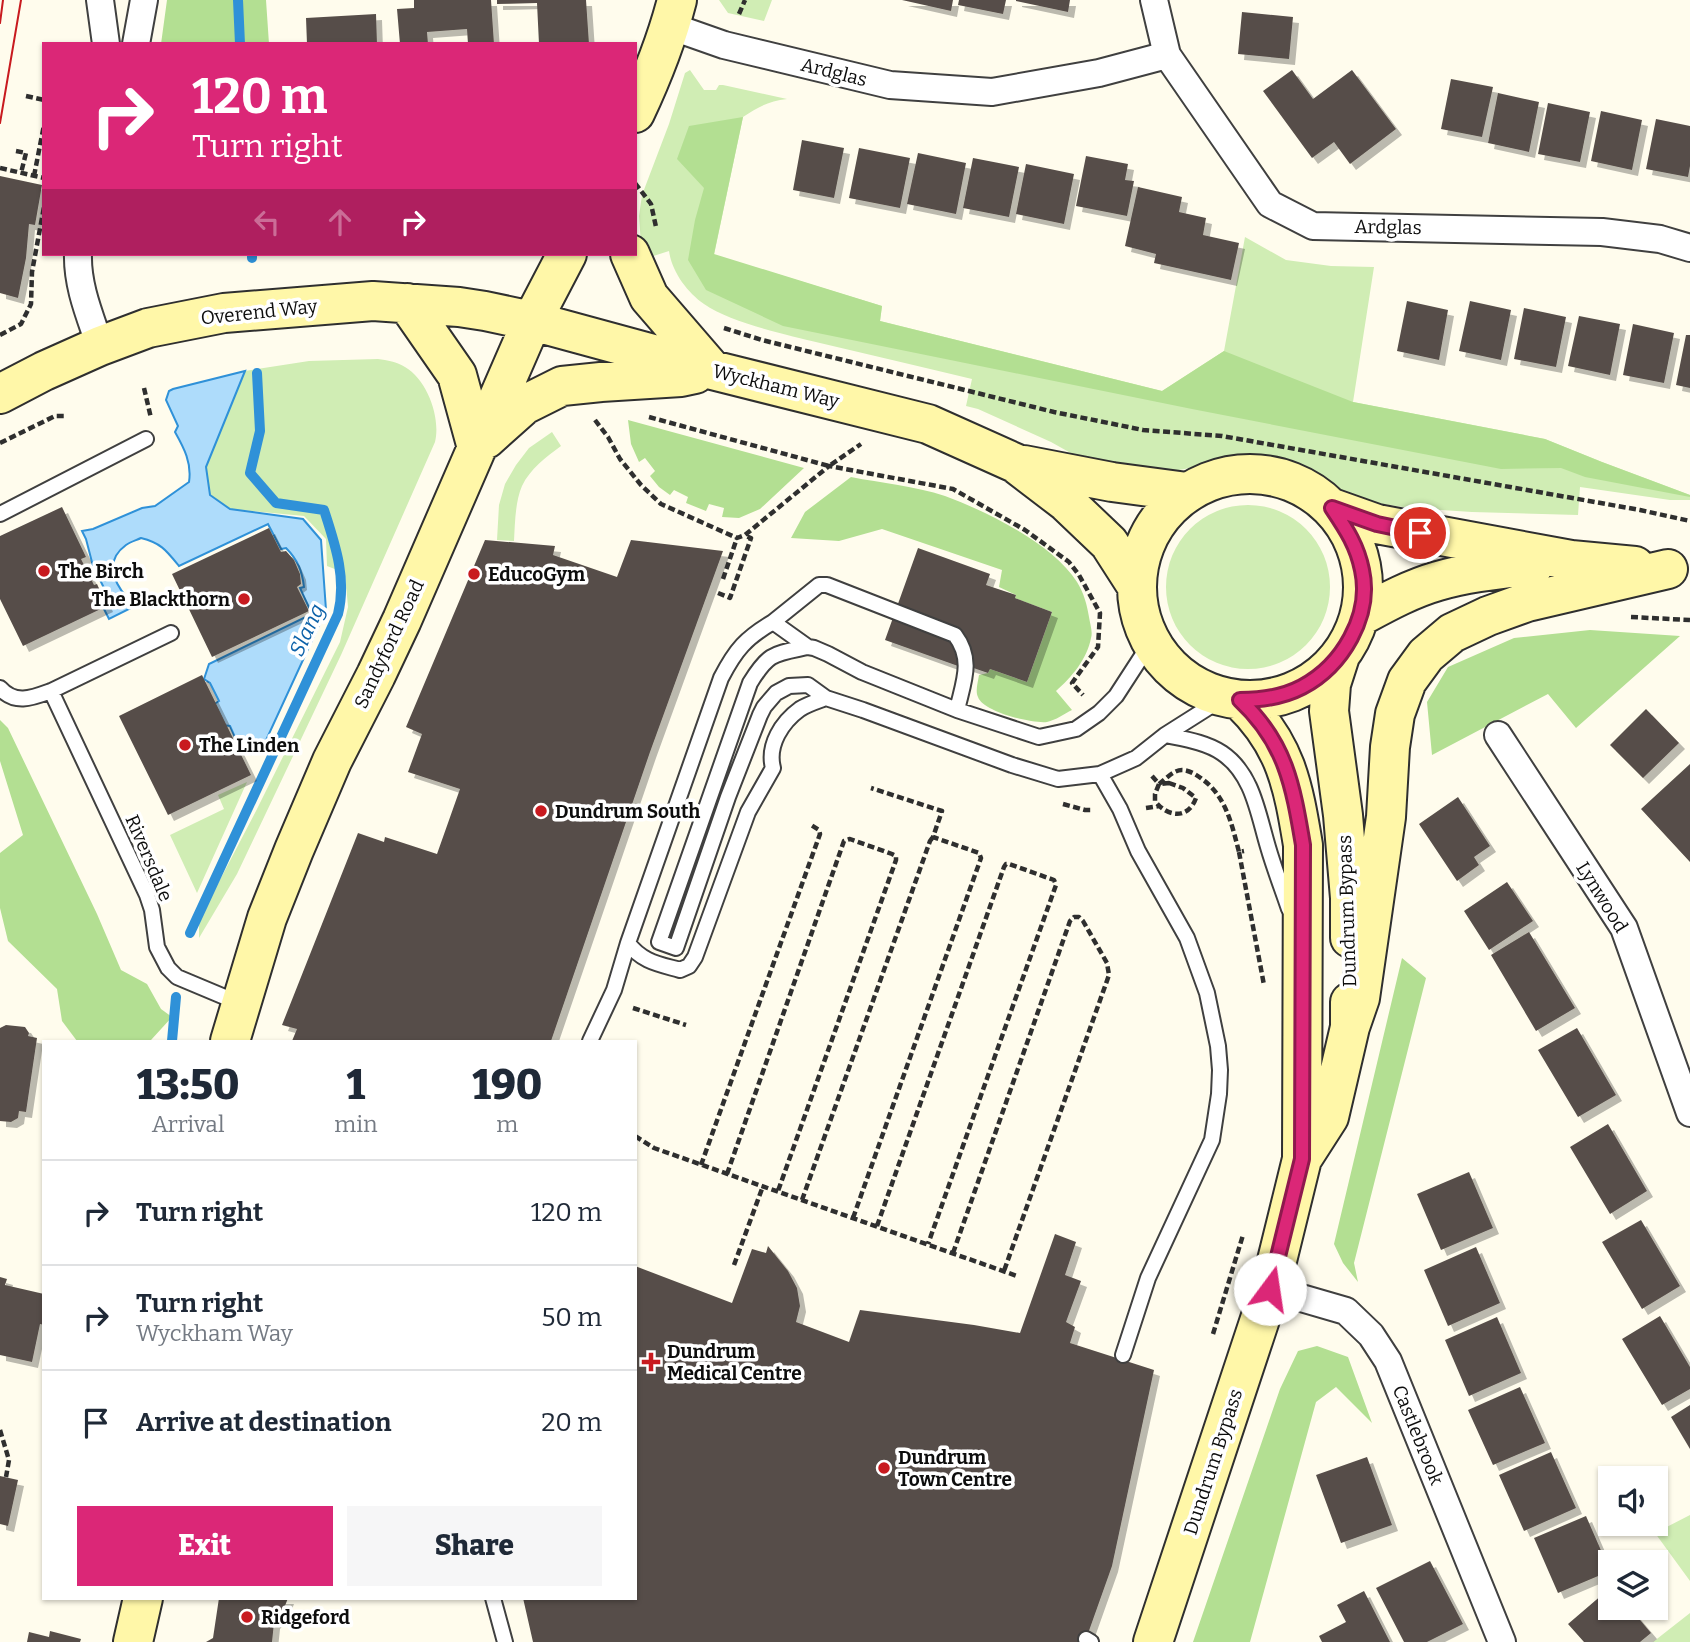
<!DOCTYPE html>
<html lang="en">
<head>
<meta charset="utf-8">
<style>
  :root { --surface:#fff; --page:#f6f6f7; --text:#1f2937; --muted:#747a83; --line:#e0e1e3; --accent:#db2777 }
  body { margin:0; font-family:Bitter,serif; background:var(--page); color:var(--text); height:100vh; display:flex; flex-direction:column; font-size:26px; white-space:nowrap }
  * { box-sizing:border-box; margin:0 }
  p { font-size:23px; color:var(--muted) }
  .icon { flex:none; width:38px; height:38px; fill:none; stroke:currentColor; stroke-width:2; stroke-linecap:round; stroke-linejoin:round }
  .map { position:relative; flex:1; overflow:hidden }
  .side { position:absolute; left:42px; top:1040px; width:595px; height:560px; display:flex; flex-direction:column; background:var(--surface); border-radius:0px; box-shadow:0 2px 5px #0004 }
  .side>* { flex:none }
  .top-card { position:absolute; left:42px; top:42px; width:595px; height:214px; border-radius:0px; box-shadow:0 2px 5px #0004; background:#db2777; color:#fff; overflow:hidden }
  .controls { position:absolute; left:1598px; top:1466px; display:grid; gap:14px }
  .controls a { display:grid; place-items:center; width:70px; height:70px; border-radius:0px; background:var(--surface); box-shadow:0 2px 5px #0004; font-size:35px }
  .pin { position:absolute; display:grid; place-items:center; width:60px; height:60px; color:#fff; margin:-30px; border:4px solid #fff; border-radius:50%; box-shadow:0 2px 7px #0007 }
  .me { position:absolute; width:77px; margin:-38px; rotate:14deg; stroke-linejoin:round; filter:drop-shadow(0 0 5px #0008) }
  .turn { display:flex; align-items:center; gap:24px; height:147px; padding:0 35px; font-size:32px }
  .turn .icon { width:91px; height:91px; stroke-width:2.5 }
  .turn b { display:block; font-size:49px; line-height:60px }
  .lanes { display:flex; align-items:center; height:66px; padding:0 35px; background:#0003; justify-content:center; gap:35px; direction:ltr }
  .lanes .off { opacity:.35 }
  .eta { display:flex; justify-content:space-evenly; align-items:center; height:119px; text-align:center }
  .eta b { font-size:42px; font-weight:800; line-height:49px }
  .cta { display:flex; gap:14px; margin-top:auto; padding:14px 35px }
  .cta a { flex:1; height:80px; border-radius:0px; background:var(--accent); color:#fff; font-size:28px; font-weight:800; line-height:80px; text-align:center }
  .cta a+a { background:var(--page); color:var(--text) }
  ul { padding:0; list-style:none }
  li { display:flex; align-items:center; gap:21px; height:105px; padding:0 35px; border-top:2px solid var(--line) }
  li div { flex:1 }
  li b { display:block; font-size:26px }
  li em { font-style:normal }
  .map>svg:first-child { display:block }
  .green { fill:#d0edb4 }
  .forest { fill:#b3df92 }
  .water { fill:#aedcfb; stroke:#2f91d8; stroke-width:2 }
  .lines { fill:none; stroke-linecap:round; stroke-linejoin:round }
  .stream { stroke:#2f91d8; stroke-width:10 }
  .building { fill:#574e49; filter:url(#shadow) }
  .lane-casing { stroke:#404040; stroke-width:18 }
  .street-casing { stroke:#404040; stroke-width:30 }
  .secondary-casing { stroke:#2f2f2f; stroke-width:42 }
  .path { stroke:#2f2f2f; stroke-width:4.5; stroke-dasharray:7 3.5; stroke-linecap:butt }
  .lane { stroke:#fff; stroke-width:14 }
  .street { stroke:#fff; stroke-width:26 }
  .secondary { stroke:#fff7a8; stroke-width:38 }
  .tram { stroke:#c81a1f; stroke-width:2 }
  .route-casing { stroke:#8e194d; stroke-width:18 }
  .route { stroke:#db2777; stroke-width:12 }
  .poi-dot { fill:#c81a1f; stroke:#fff; stroke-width:2.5 }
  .labels { text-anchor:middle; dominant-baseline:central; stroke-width:7; stroke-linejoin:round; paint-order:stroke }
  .street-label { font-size:19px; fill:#0d0d0d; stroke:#fff }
  .poi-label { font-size:19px; font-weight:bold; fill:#0d0d0d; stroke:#fff; text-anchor:start }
  .water-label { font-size:21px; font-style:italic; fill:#0d62a9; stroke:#fff }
</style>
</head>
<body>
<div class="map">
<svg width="1690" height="1642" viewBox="0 0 1690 1642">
  <defs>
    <filter id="shadow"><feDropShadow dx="6" dy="6" stdDeviation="0" flood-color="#0004"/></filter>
  </defs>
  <rect width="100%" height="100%" fill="#fffced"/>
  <path class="green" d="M719 0H772L764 21 728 13Z
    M690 70 704 90H716L719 85H723L787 99C769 101 758 107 743 117L714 255 882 306 880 321 1162 391 1224 351 1245 237 1286 260 1331 266 1374 267 1353 402 1545 439 1602 462 1690 495V500H1670L1580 487 1578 515 1472 512 1410 508 1375 503 1344 494 1303 472 1281 463 1257 457 1234 458 1209 462 1185 469 1165 472 1076 456 1051 442 978 409 966 406 972 379C922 367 871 355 820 343 787 335 731 323 704 304 687 292 672 272 669 251L644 259 641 244 639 216 642 195 669 124 685 73Z
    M378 359C387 360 397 362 405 367 427 380 441 417 435 442L341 655 237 874 199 938V920L256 811 340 642 348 607 345 573 327 566 326 539 304 516 230 509 210 495 206 467 245 371 309 361Z
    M552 432 561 446C546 457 530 469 522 486 515 502 515 524 514 541L497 540 499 505 505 484 516 465 529 448Z
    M1166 587a82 82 0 1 1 164 0a82 82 0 1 1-164 0Z
    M247 782 197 893 170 835 224 809 218 795Z
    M1690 1515V1581L1655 1533Z
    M1690 1613V1642H1653Z"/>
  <path class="forest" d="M167 0H266L269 44H161Z
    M743 117 714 254 882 306 880 321 1162 391 1224 351 1353 402 1545 439 1602 462 1690 495V497L1585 477 1561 468 1501 469 1192 409 783 326 706 290 688 260 695 220 704 188 677 159 689 126Z
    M628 420 804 468 760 509 739 518 722 517 724 508 709 504 706 511 686 503 688 497 674 490 670 495 659 487 650 476 655 471 645 458 639 462 631 444Z
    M851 477C881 483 915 486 945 496 986 511 1053 544 1077 582 1084 593 1087 605 1089 617 1090 624 1093 632 1091 638 1087 659 1072 677 1056 691L1072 710C1064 714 1056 720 1047 722 1033 724 983 712 978 697 975 691 978 682 979 675L988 673 990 669 1027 682 1052 612 1015 598 1016 595 999 587 1002 570 882 529 839 541 791 538 805 512Z
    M1590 630 1680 636 1576 728 1548 694 1432 755 1427 702 1448 667 1514 638Z
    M0 720 8 728 97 914 121 970 147 984 161 1009 172 1017 151 1040V1041H77L62 1021 57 989 8 941 0 908V853L23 835 0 761Z
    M1402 958 1426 978 1354 1263 1358 1282 1343 1263 1334 1244Z
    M1317 1346 1348 1357 1372 1423 1336 1387 1316 1402 1250 1642H1193L1280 1389 1298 1351Z"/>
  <path class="water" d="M245 371 206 467 210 495 230 509 303 519 321 540 326 610 262 749 252 754 245 742 238 744 230 726 222 725 213 705 219 701 210 683 204 679 209 664 312 614 300 588 304 587C302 571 298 560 286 548L281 549 268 524 179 566C166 550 161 543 141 538 137 540 130 542 126 545 100 564 118 590 135 606L109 619 104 609 112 604 93 566 86 539 82 531 93 529 142 508 155 506 189 482C192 463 184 448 175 432L178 426 166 400 169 391 173 389Z"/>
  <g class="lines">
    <path class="stream" d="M238 0 240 44
      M252 254V258
      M190 933 338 614C347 578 335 544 324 510L276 503 250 473 260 431 257 373
      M172 1041 176 997"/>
  </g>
  <path class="building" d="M414 0H491L494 44H468L467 29 427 32 428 44H400L397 9 414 8Z
    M497 0H586L589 44H539L537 3 497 4Z
    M902 0H953L951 11Z
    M959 0H1006L1003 14 958 5Z
    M1016 0H1070L1068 12 1016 1Z
    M1242 12 1293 17 1289 59 1238 54Z
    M376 14 377 44H307L306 18Z
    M1292 70 1313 99 1352 70 1396 129 1350 164 1334 142 1312 158 1263 91Z
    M1451 79 1493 87 1482 137 1441 129Z
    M1498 93 1539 102 1529 152 1488 143Z
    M1548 103 1590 112 1580 162 1538 154Z
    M1601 111 1642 120 1632 170 1591 161Z
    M1656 119 1690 126V166L1688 177 1646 169Z
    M802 140 844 148 834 198 793 190Z
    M859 148 910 158 900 208 849 198Z
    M918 153 966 163 956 214 907 204Z
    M1086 156 1128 164 1125 180 1134 181 1127 216 1076 206Z
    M973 158 1019 167 1009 217 963 208Z
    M1026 164 1074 174 1064 224 1016 214Z
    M0 176 42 185 35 225 29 224 26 258 18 298 0 293Z
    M1138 187 1182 197 1179 212 1206 218 1203 235 1239 243 1231 280 1154 263 1156 254 1125 246Z
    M1407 301 1448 310 1439 360 1397 351Z
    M1470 301 1511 310 1501 360 1459 351Z
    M1524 308 1566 317 1556 367 1514 359Z
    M1579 316 1620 324 1610 375 1568 366Z
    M1633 324 1674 333 1664 383 1623 375Z
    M1686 335H1690V388L1676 385Z
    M62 507 86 557 81 559 94 585 97 584 107 606 23 646 0 599V536Z
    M269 528 281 552 286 551 294 560 300 574 301 584 297 587 309 611 212 657 172 574Z
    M485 540 555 546 553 555 617 577 631 540 723 551 650 752 551 1041H292L297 1029 282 1025 358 833 384 842 385 837 437 854 460 789 408 772 422 734 406 727Z
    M918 548 990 574 986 585 1016 595 1015 598 1052 612 1027 682 990 669 988 673 959 663 958 666 885 640Z
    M202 675 251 775 168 815 119 716Z
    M1646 709 1679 743 1643 778 1610 745Z
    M1690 764V862L1641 809Z
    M1458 797 1490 846 1474 857 1479 865 1457 881 1419 824Z
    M1507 882 1533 921 1489 950 1464 911Z
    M1529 932 1575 1008 1536 1031 1491 955Z
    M6 1025 25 1027 29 1033 28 1036 37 1038 26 1112 19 1111 18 1118 11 1122 0 1121V1028Z
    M1577 1028 1616 1095 1578 1117 1538 1050Z
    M1608 1124 1647 1191 1610 1214 1570 1147Z
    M1469 1172 1493 1228 1441 1250 1417 1194Z
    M1641 1220 1680 1286 1642 1309 1602 1242Z
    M1055 1234 1076 1242 1065 1275 1081 1281 1066 1322 1075 1327 1070 1343 1154 1370 1112 1566 1085 1642H533L523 1598H635V1266L732 1303 752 1249 766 1253 768 1246 788 1271 797 1288 800 1306 796 1322 849 1342 860 1310 974 1325 1020 1333Z
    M1476 1247 1500 1303 1448 1326 1424 1270Z
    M0 1277 7 1279 5 1285 44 1294V1325L40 1324 32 1362 0 1355Z
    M1660 1316 1690 1367V1389L1662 1405 1622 1339Z
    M1497 1317 1521 1373 1469 1396 1445 1340Z
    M1520 1387 1545 1443 1493 1465 1468 1410Z
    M1690 1405V1449L1671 1417Z
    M1551 1452 1576 1508 1524 1531 1499 1475Z
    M1367 1457 1392 1525 1341 1543 1316 1475Z
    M0 1476 18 1480 8 1526 0 1524Z
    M1586 1516 1610 1571 1558 1593 1534 1538Z
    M1430 1561 1463 1624 1427 1642H1404L1376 1588Z
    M1610 1588V1608H1630L1651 1633 1640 1642H1584L1568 1624Z
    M1364 1591 1390 1642H1322L1319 1636 1346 1622 1337 1605Z
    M219 1598H288L283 1611 274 1623 272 1642H206L213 1638Z
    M50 1631 81 1639 80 1642H27L29 1632 49 1637Z"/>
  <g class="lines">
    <g class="lane-casing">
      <path id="lane" d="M0 514 146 439
        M773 622 819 585H827L955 635C974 660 963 683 957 710
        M808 647C774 654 769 652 750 683L659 942 676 948 728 797 760 715 764 707 776 693 789 686 808 685 826 698 863 710 1012 765 1058 779 1100 774 1136 758 1165 735 1225 697
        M0 688C15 705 32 698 51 691L147 895 152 910 157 947 168 968 177 977 239 1003
        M51 691 171 633
        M1165 735C1184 739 1206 742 1222 753 1253 774 1258 814 1268 847 1274 868 1282 888 1289 909
        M1100 774 1120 809 1138 851 1187 938 1207 993 1218 1046 1220 1070 1219 1094 1212 1140 1148 1278 1123 1355
        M628 943C642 962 659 964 680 970L689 966 695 957 748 812 773 768C767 745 782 722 800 709 808 704 818 701 826 698
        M590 1041 614 990 628 943 721 678C736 649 746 638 773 622L808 647 814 648 828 654 862 672 957 710 1039 737 1076 729 1099 713 1116 696 1151 642
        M493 1598 505 1642
        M1086 1639 1091 1642"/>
    </g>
    <g class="street-casing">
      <path id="street" d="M100 0 106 44
        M1154 0 1167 55 1270 204 1313 226 1602 232 1660 239 1690 248
        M670 26 724 45 890 85 992 92 1099 73 1167 55
        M136 44 144 0
        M78 254C77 286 90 316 100 346
        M1498 735 1624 928 1690 1113
        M1270 1289 1346 1311 1371 1335 1388 1361 1502 1642"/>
    </g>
    <g class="secondary-casing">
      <path id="secondary" d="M635 113C652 77 667 39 677 0
        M630 254 649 297 712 370
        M407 303 457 375 477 448
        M0 394 44 371 100 346 148 328 224 313 373 301 459 307 485 311 532 321 712 370 928 424 1015 463 1066 502 1109 543 1136 585
        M486 439 524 405 562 386 601 382 681 377 695 374
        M1024 465 1112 482 1187 492
        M1137 587a113 113 0 1 1 226 0a113 113 0 1 1-226 0Z
        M1332 508 1377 524 1571 560 1635 566
        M1359 617C1385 603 1410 589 1438 581 1469 572 1502 569 1534 565
        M1340 656 1331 684 1329 711 1343 815 1350 898V938
        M1350 1027 1360 998 1386 817 1390 747 1395 714 1407 681 1426 655 1452 633 1488 616 1527 602 1668 569
        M230 1041 267 918 294 850 332 761 376 675 402 620 532 321 567 254
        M1302 1159 1329 1117 1350 1027V1002
        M133 1642 143 1598
        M1153 1642 1270 1289 1302 1159 1303 845C1293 785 1286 744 1240 700"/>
    </g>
    <path class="path" d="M739 14 745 0
      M26 96 44 100
      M16 151 26 153 21 173
      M0 168 44 178
      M34 176 44 125
      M635 183 651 204 656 227
      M724 328 762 340 1054 412 1143 430 1222 436 1640 510 1690 521
      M0 335 21 324 31 304 32 272 44 207
      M144 388 151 418
      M649 417 829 466 861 444
      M595 420 608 437 620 459 641 485 661 504 737 538 745 535 829 466 953 489 1025 530 1069 562 1079 575 1100 613 1098 647 1072 683 1083 695
      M0 443 55 416H66
      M723 579 737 538
      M718 593 730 598 751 538 746 536
      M1631 617 1690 620
      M1152 776 1159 784C1166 779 1173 770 1182 770 1189 770 1197 775 1202 779 1226 796 1232 825 1239 852L1244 851
      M1169 783 1183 788 1196 798C1188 820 1167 817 1155 801V794L1159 784Z
      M1063 804 1085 810H1092
      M1146 808 1159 806
      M1239 852 1264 985
      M633 1008 686 1025
      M635 1136 654 1148 1017 1276
      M701 1165 820 834 819 830 811 825
      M727 1174 844 841 850 839 892 854 896 856V860L778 1191
      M802 1200 930 841 933 837
      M853 1218 981 858 979 853 933 837 942 811 871 788
      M877 1226 1004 867 1006 864H1009L1054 880 1056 885 928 1244
      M953 1253 1070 921 1074 917H1079L1083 921 1107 963 1109 975 1004 1271
      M734 1265 763 1186
      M1213 1334 1243 1235
      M0 1430 9 1460 6 1477"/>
    <use href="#lane" class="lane"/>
    <use href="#street" class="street"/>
    <use href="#secondary" class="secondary"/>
    <path class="tram" d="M0 23 3 0
      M0 123 21 0"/>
  </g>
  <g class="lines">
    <g class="route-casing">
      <path id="route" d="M1270 1289 1302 1159 1303 845C1293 786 1286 743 1240 700 1261 700 1283 697 1302 687 1342 666 1372 616 1362 570 1357 545 1346 529 1332 508L1377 524 1420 533"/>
    </g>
    <use href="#route" class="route"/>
  </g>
  <g class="poi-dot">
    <circle cx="44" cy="571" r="7"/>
    <circle cx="474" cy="574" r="7"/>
    <circle cx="244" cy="599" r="7"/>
    <circle cx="185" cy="745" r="7"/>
    <circle cx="541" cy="811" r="7"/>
    <path d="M647.5 1351.5h7v7h7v7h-7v7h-7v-7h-7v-7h7z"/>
    <circle cx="884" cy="1468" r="7"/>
    <circle cx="247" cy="1617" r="7"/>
  </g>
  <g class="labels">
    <g class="street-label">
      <text transform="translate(834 72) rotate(14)">Ardglas</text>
      <text transform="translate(1388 227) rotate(1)">Ardglas</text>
      <text transform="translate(259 312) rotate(-6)">Overend Way</text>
      <text transform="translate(776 386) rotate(14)">Wyckham Way</text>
      <text transform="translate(389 644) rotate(-65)">Sandyford Road</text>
      <text transform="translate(149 858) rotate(67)">Riversdale</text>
      <text transform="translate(1602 897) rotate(58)">Lynwood</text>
      <text transform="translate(1347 911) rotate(-92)">Dundrum Bypass</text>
      <text transform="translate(1418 1435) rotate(68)">Castlebrook</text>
      <text transform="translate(1213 1462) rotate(-72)">Dundrum Bypass</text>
    </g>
    <g class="poi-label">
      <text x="58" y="571">The Birch</text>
      <text x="488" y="574">EducoGym</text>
      <text x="230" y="599" text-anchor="end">The Blackthorn</text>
      <text x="199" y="745">The Linden</text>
      <text x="555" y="811">Dundrum South</text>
      <text x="667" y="1351">Dundrum<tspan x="667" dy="22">Medical Centre</tspan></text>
      <text x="898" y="1457">Dundrum<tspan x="898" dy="22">Town Centre</tspan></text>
      <text x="261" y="1617">Ridgeford</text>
    </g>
    <g class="water-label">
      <text transform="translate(307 630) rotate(-65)">Slang</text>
    </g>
  </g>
</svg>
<div class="controls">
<a><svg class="icon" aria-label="sound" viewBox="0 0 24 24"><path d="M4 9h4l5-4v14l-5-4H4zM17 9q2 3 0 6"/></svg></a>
<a><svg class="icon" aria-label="layers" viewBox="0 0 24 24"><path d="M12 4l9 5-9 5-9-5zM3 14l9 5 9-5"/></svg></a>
</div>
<div class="pin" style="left:1420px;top:533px;background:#d93025"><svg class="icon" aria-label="arrive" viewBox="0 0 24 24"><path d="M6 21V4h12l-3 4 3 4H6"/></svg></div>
<svg class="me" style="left:1270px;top:1289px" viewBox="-20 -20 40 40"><circle r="19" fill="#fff"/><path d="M0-13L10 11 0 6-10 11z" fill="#db2777"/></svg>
<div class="top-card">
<div class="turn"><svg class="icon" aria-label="right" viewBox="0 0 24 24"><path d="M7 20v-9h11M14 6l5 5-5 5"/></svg><div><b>120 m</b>Turn right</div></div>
<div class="lanes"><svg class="icon off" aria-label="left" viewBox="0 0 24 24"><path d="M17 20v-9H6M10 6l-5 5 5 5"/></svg><svg class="icon off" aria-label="ahead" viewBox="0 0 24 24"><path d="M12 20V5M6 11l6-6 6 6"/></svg><svg class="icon" aria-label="right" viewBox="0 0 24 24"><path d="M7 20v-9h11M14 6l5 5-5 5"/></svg></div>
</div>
<section class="side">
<div class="eta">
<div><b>13:50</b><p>Arrival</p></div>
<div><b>1</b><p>min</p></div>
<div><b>190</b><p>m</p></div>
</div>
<ul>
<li><svg class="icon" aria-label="right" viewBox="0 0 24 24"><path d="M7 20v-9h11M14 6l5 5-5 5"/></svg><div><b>Turn right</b></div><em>120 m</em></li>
<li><svg class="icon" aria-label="right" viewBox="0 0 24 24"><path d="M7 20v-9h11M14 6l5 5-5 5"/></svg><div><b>Turn right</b><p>Wyckham Way</p></div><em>50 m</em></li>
<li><svg class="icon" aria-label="arrive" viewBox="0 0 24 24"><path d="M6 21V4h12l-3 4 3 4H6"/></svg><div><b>Arrive at destination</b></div><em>20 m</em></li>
</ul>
<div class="cta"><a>Exit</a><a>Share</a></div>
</section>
</div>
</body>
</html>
